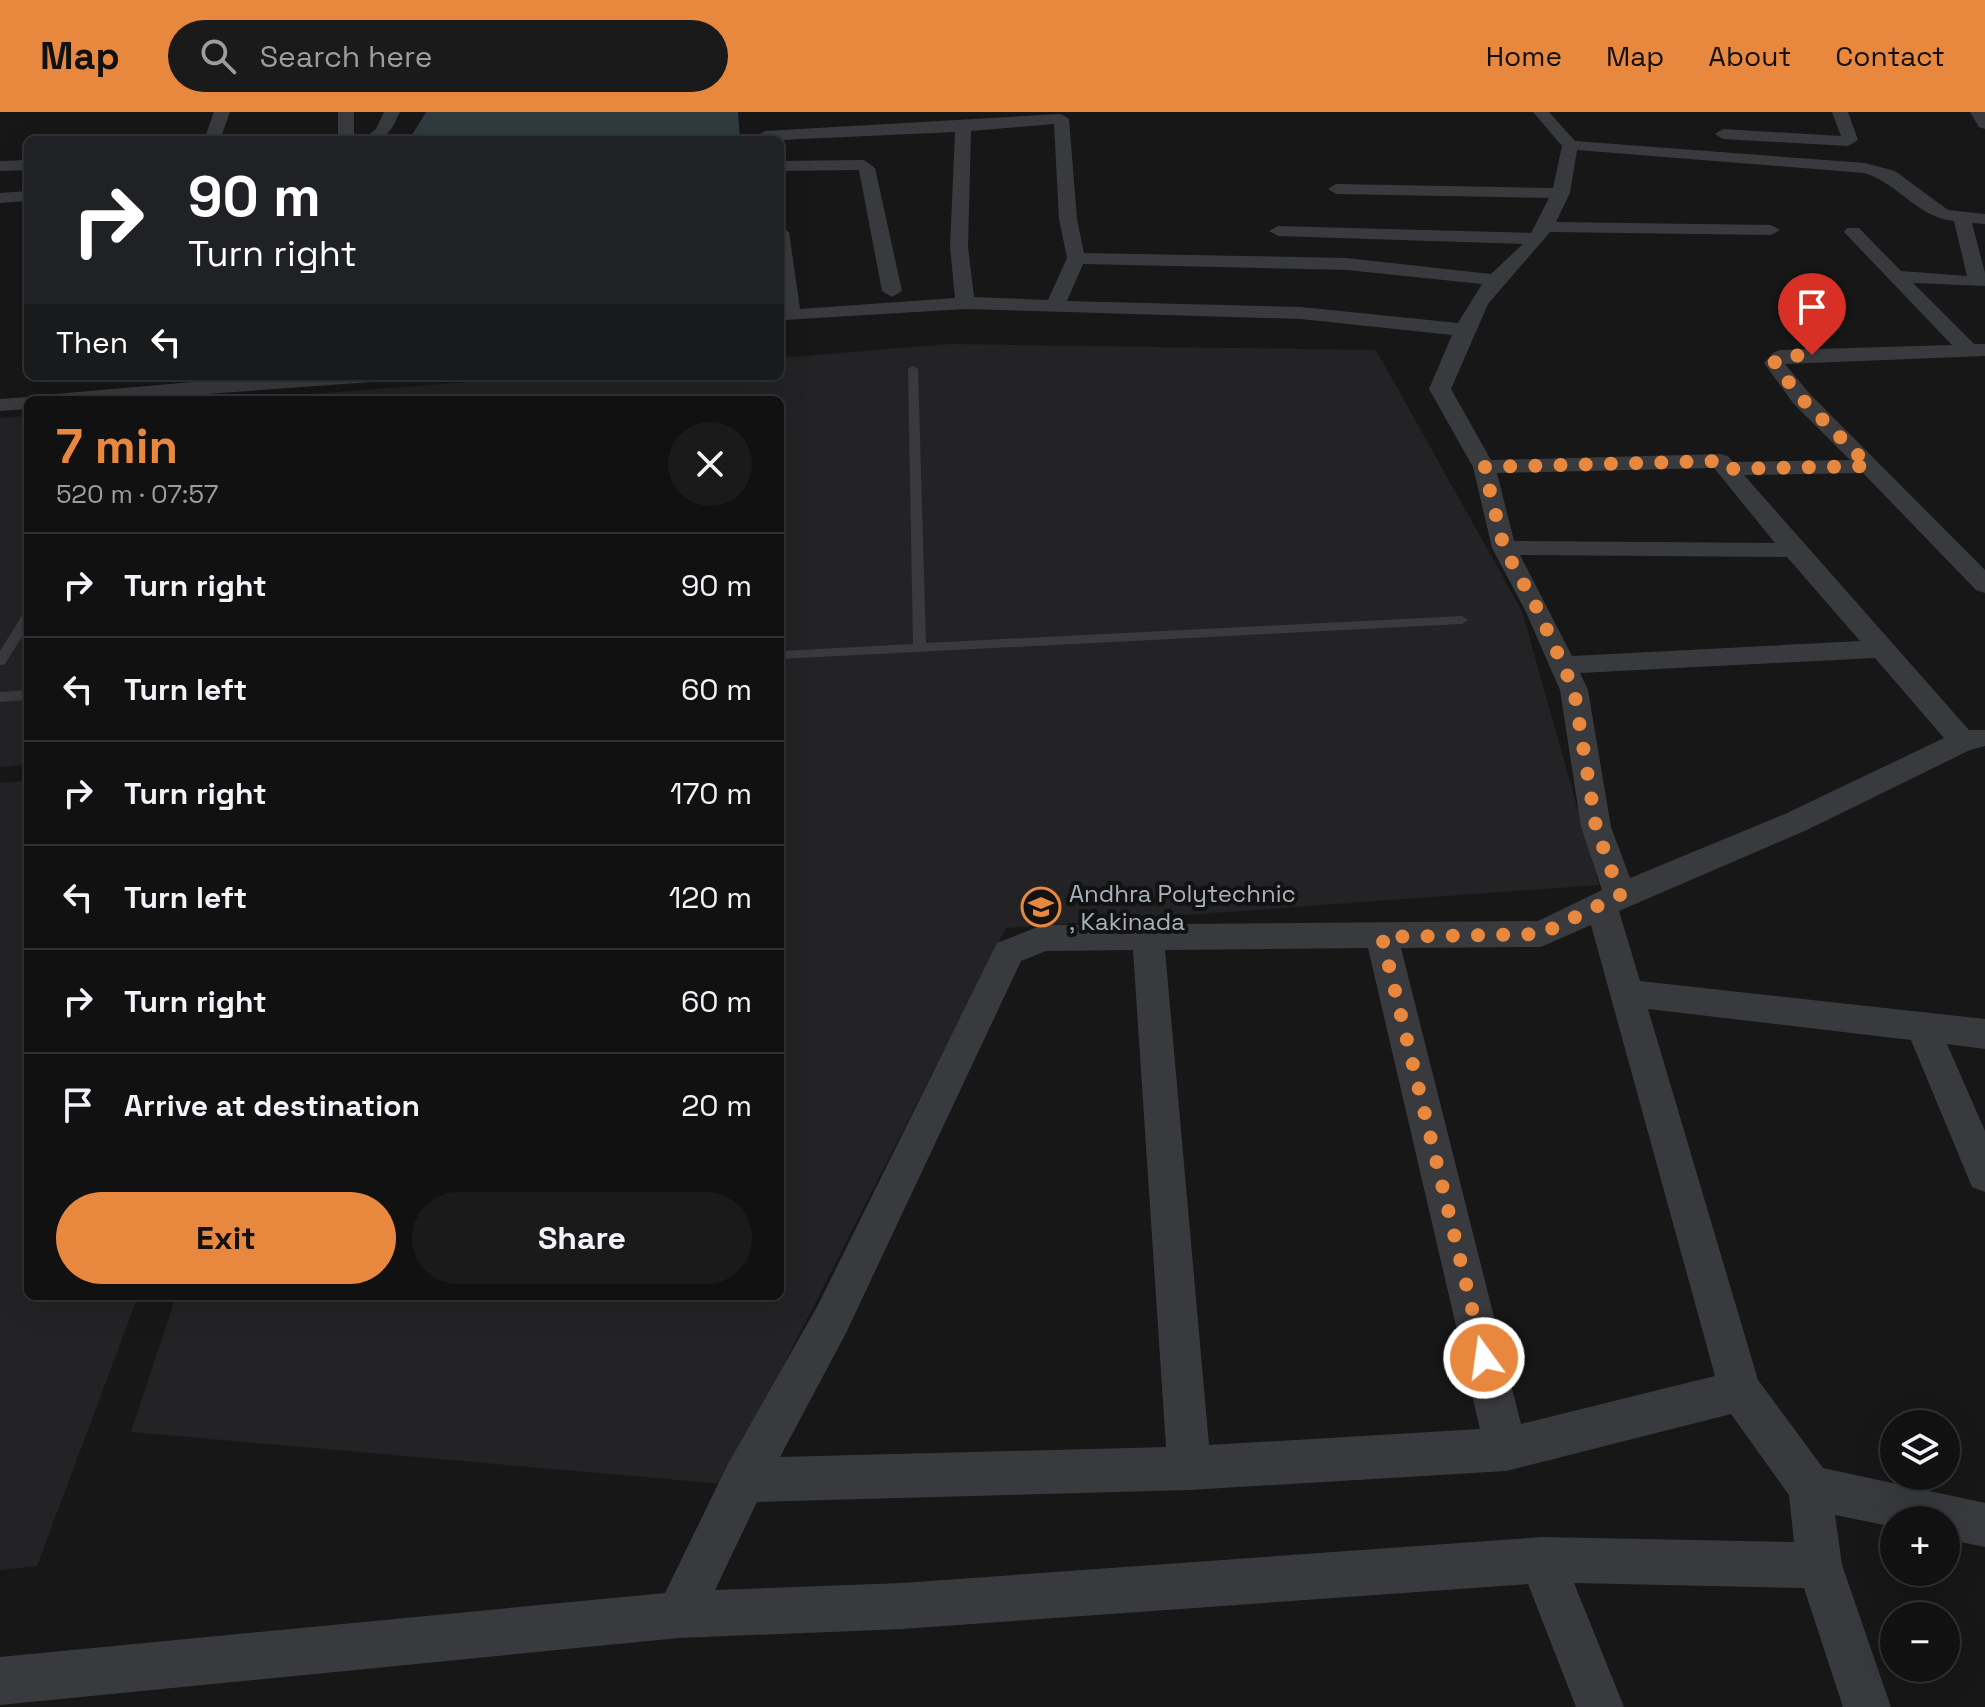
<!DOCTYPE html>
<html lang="en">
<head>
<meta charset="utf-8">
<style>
  :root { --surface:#111112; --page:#1a1a1b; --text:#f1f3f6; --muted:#9c9d9f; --line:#303132; --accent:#e8883f }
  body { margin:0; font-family:"Space Grotesk",sans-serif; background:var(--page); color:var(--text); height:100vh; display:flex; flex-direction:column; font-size:30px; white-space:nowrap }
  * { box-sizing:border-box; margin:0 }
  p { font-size:26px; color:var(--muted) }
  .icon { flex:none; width:44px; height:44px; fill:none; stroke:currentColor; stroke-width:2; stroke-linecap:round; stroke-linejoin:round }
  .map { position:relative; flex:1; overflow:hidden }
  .panel { position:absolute; left:24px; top:284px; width:760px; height:904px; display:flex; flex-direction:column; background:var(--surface); border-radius:12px; box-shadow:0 8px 32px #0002,0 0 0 2px var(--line) }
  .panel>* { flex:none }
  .guide { position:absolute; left:24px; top:24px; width:760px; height:244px; border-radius:12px; box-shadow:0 8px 32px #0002,0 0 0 2px var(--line); background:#202124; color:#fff; overflow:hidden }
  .buttons { position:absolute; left:1880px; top:1298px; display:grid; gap:16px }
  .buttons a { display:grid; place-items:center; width:80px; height:80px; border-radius:50%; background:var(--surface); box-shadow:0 8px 32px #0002,0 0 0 2px var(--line); font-size:40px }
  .pin { position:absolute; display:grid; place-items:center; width:68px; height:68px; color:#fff; margin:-82px -34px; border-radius:50% 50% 50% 0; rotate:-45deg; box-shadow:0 0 8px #0007 }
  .pin .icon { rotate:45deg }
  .me { position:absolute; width:88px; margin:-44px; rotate:346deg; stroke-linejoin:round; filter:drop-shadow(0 0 6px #0008) }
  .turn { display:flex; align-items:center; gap:28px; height:168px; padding:0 32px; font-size:36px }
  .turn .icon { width:104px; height:104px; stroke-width:2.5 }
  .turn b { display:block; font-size:56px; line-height:68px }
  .then { display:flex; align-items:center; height:76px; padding:0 32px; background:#0003; gap:16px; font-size:30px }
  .round { display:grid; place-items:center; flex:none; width:84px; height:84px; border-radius:42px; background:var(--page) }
  .headline { display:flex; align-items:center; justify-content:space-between; height:136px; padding:0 32px }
  h1 { font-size:48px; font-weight:700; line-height:60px; color:var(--accent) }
  .action { display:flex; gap:16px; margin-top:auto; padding:16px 32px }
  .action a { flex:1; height:92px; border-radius:48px; background:var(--accent); color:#111; font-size:32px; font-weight:700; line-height:92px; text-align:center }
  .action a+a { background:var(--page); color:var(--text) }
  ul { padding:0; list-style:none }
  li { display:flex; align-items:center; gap:24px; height:104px; padding:0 32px; border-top:2px solid var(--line) }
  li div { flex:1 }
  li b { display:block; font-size:30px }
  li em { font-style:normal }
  header { display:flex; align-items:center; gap:48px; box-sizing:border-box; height:112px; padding:0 40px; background:var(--accent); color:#111 }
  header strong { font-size:38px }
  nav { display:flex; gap:44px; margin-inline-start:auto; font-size:28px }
  .search { width:560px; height:72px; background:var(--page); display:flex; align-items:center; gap:20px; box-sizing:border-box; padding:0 28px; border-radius:44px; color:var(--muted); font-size:30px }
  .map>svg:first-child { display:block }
  .built { fill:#232325 }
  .water { fill:#2f3b3e }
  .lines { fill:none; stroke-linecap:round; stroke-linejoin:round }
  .service { fill:#383a3d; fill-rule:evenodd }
  .minor { fill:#383a3d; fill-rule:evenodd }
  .route { stroke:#e8883f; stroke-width:14; stroke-dasharray:0 25.2 }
  .labels { text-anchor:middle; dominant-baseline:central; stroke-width:8; stroke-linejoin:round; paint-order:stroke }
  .poi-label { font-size:24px; fill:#a9b1b8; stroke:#121213; text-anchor:start }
</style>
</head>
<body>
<header>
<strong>Map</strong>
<div class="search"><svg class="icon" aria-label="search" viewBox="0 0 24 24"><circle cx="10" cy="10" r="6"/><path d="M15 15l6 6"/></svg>Search here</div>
<nav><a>Home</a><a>Map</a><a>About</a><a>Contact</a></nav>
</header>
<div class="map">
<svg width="1985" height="1595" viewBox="0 0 1985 1595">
  <rect width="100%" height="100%" fill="#171718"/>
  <path class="built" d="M950 232 1376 238 1522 499 1599 773 1006 816 723 1372 131 1320 176 1184H780V288H235L544 264H780V246Z
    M28 304V653L0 655V306Z
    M28 669V1184H138L37 1454 0 1458V671Z"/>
  <path class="water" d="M426 0H738L740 28H409Z"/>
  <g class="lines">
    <path class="service" d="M913 254 918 257 926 531 1462 504 1468 508 1462 512 780 547V539L913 532 908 257Z
      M28 501V515L5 552 0 553V539L23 502Z
      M28 578V588L0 590V580Z"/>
    <path class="minor" d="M214 0H230L220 28H204Z
      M338 0H354V28H338Z
      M384 0H400C390 22 386 28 362 28L376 17Z
      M1533 0H1549L1575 29 1865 51 1895 59 1948 98 1985 102V112L1972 111 1985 161V174L1913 171 1974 232H1985V244L1785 252 1809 281 1985 458V481L1976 478 1863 361 1744 363 1969 618H1985V634L1970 638 1809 717 1619 799 1640 869 1985 907V937L1947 932 1985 1019V1080L1972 1075 1911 928 1648 897 1758 1268 1823 1356 1985 1391V1435L1946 1427V1408H1894V1415L1835 1403 1842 1453 1891 1595H1843L1804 1476 1574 1471 1624 1595H1576L1528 1472 902 1517 679 1526 0 1593V1545L665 1481 728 1352 818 1193 997 831 1043 813 1538 809 1602 778 1581 715 1560 578 1525 498 1492 436 1473 355 1429 277 1452 223 1301 207 965 197 784 208 780 194V115L789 120 800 197 955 186 950 135 955 20 780 28H762L757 24 765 19 1061 2 1069 7 1077 107 1084 141 1347 146 1491 162 1523 132 1278 124 1269 119 1278 114 1531 121 1549 86 1336 82 1328 77 1336 72 1553 76 1562 34ZM1054 12 1059 107 1067 146 1048 188 974 185 968 135 971 19ZM1577 38 1864 61C1900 72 1916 105 1954 109L1967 164 1901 159 1859 116H1847L1844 120 1952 233 1781 238 1774 240 1764 251 1793 291 1850 348 1733 350 1728 344 1720 342 1491 348 1451 277 1488 192 1550 120 1771 123 1780 118 1771 113 1556 110 1570 81ZM1083 152 1347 158 1482 172 1458 211 1301 195 1067 189ZM1714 356 1775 431 1514 429 1497 361ZM1520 443 1787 445 1860 529 1572 544ZM1875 546 1944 626 1787 701 1630 766 1611 715 1588 578 1580 561ZM1591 813 1715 1264 1521 1312 1401 836 1541 835ZM1368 836 1480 1317 1209 1333 1165 838ZM1133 838 1166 1335 780 1345 846 1221 1021 849 1046 839ZM1731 1302 1789 1383 1794 1430 1542 1425 902 1471 715 1478 757 1390 1189 1378 1506 1359Z
      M1832 0H1848L1858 28 1848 34 1723 27 1715 22 1723 17 1841 24Z
      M1970 0H1985V17L1979 15Z
      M28 48V58L0 59V49Z
      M864 48 875 56 902 179 892 185 882 179 859 58 780 59V49Z
      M28 79V89L0 91V81Z
      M262 264H382L372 270 123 288H44L55 282Z
      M28 285 37 288H28V297L0 299V287Z"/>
  </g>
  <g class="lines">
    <path class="route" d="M1484 1246 1382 825 1541 822 1620 783 1596 715 1574 578 1538 498 1504 436 1484 355 1720 349 1727 357 1869 354 1801 286 1774 251 1781 244 1812 243"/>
  </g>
  <defs>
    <g id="university-ring" transform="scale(2)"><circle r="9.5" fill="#121213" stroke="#e8883f" stroke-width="1.5"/><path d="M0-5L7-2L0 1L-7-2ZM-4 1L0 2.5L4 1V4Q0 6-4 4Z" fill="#e8883f"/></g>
  </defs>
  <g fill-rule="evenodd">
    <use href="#university-ring" x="1041" y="795"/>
  </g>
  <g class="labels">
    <g class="poi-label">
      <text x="1069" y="781">Andhra Polytechnic<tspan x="1069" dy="28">, Kakinada</tspan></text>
    </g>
  </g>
</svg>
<div class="buttons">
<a><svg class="icon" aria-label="layers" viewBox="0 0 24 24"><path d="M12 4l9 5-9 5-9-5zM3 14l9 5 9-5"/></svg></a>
<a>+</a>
<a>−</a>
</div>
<div class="pin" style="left:1812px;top:243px;background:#d93025"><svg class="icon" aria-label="arrive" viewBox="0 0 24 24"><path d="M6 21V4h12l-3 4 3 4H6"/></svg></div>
<svg class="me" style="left:1484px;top:1246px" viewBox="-20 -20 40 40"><circle r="17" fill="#e8883f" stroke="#fff" stroke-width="3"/><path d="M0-11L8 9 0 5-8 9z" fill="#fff"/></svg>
<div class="guide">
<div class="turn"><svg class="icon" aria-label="right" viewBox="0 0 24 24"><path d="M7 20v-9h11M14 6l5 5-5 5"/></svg><div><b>90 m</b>Turn right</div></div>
<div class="then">Then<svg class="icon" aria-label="left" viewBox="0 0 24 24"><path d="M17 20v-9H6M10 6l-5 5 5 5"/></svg></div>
</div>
<section class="panel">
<div class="headline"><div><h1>7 min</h1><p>520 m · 07:57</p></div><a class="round"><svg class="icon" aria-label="close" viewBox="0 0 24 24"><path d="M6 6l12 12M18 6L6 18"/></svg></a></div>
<ul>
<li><svg class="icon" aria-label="right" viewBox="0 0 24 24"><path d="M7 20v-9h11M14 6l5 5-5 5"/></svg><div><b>Turn right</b></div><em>90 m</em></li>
<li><svg class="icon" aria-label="left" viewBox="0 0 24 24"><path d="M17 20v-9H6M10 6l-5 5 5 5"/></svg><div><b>Turn left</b></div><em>60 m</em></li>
<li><svg class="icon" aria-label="right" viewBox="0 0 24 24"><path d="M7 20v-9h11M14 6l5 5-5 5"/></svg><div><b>Turn right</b></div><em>170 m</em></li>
<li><svg class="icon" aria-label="left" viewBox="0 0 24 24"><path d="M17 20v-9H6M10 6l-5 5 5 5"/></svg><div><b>Turn left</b></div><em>120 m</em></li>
<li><svg class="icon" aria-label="right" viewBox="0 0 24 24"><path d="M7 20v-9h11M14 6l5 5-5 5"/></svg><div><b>Turn right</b></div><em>60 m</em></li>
<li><svg class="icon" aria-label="arrive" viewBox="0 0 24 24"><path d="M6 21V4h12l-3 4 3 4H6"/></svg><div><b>Arrive at destination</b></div><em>20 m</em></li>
</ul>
<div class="action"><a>Exit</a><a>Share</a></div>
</section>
</div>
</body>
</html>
